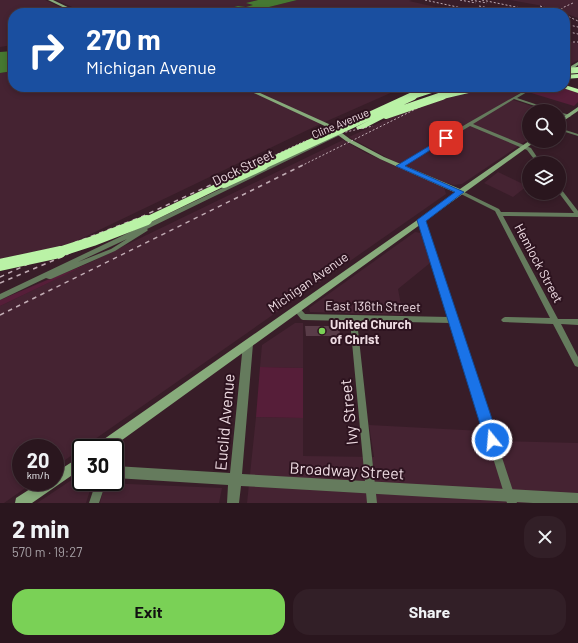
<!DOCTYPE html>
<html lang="en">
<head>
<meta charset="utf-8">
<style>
  :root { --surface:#2a161e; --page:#321f27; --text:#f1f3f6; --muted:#a59fa4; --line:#46353c; --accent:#7ad156 }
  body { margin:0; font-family:Barlow,sans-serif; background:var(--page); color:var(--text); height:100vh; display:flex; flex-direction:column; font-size:15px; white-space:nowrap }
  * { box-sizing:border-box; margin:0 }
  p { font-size:13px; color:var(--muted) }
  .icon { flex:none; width:22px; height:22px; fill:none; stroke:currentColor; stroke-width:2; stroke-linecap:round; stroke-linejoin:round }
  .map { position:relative; height:503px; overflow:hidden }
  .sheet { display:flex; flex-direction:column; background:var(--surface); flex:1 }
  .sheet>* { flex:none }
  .hud { position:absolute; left:8px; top:8px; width:562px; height:84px; border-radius:16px; box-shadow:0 2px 6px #0003,0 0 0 1px var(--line); background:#1a4fa0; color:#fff; overflow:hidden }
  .tools { position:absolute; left:522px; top:104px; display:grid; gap:8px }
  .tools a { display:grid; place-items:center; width:44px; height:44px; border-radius:50%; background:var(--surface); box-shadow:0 2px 6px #0003,0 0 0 1px var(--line); font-size:20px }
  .speed { position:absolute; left:12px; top:439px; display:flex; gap:8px; font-size:20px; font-weight:700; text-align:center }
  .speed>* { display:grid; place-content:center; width:52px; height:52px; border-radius:50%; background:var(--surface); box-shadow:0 2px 6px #0003,0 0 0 1px var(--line); line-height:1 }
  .speed small { font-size:10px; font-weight:400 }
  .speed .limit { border:2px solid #111; border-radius:6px; background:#fff; color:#111 }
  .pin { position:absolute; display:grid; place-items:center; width:34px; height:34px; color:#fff; margin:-17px; border-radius:8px; box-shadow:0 2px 6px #0006 }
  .me { position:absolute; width:44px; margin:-22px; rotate:343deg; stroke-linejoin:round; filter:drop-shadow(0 0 3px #0008) }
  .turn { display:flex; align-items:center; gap:14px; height:84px; padding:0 12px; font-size:18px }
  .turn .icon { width:52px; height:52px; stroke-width:2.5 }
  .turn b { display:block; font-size:28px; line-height:34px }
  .round { display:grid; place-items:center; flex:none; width:42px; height:42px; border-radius:16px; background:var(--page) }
  .head { display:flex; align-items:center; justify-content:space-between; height:68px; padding:0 12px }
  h1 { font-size:24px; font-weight:700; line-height:30px }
  .primary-button { display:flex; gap:8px; margin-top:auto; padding:8px 12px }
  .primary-button a { flex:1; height:46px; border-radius:16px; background:var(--accent); color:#111; font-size:16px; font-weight:700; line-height:46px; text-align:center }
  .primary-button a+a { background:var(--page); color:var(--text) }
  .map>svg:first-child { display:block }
  .built { fill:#452332 }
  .green { fill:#561e39 }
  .water { fill:#467831 }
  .building { fill:#593c48 }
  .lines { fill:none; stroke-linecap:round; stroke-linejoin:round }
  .minor { fill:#657b5d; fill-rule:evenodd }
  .tertiary { fill:#657b5d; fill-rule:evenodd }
  .secondary { fill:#87ab7b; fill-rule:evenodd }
  .motorway { fill:#baf2a6; fill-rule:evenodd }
  .rail-far1 { stroke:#c0abb3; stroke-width:1; stroke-dasharray:2 2; stroke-linecap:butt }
  .rail { stroke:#c0abb3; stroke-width:1.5; stroke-dasharray:4.5 4.5; stroke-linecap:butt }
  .motorway-bridge-far3 { stroke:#baf2a6; stroke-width:6 }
  .motorway-bridge-far2 { stroke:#baf2a6; stroke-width:8 }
  .motorway-bridge-far1 { stroke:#baf2a6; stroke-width:10 }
  .motorway-bridge { stroke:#baf2a6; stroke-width:12 }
  .route { fill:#1a73e8; stroke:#114b97 }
  .poi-dot { fill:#7ad156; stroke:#2d131f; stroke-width:1.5 }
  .labels { text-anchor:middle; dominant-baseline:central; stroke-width:4; stroke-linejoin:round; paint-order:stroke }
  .far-street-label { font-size:11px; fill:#eedbe2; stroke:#2d131f }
  .street-label { font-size:13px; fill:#eedbe2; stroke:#2d131f }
  .poi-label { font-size:13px; font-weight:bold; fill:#eedbe2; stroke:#2d131f; text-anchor:start }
  .near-street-label { font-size:16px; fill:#eedbe2; stroke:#2d131f }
</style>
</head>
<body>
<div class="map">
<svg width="578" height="503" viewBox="0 0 578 503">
  <rect width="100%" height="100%" fill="#381d28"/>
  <path class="built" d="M0 0H45L73 13H13V45L0 47Z
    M56 0H258L247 3 253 5 246 7 238 6 211 13H86Z
    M297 0H412L409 1 462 13H251L253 12 251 9 260 7 265 8Z
    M510 0H578V18L543 6Z
    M574 42 578 44V60L565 68V43Z
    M13 71V87H404L318 125 68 245 0 259V73Z
    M502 87 523 91 510 99 547 111H529V139L462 184 454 185 446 183 397 163 349 137 405 111 461 92 491 87Z
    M343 140 366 153 444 187 446 194 55 467V448H21V482H34L4 503H0V306Z
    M498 172 527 186 513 197 484 183Z
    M415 232 421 233 430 263 398 289 403 315 310 312 309 308Z
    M295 323H303V368L260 367 262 345Z
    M256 417 303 418V456L374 457 369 425 482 431 500 441 578 443V503H247Z
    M70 481 84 482 91 487 86 503H37Z
    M105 483 222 488 219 503H100Z"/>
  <path class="green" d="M517 87H562L578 92V102L574 106 528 92 530 91 526 89 523 91 507 88Z
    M90 263 0 306V300L47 280Z
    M260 367 303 368V418L256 417Z"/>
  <path class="water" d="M258 0H297L265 8 260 7 252 9 254 12 251 13H211L238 6 246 7 253 5 246 3Z
    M13 51V71L0 73V52Z"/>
  <path class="building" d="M305 326H339L340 336H306Z"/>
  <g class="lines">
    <path class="minor" d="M526 90 528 91 527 92 517 98 556 111H550L514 99 473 124 531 148 541 163H537L527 150 470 126 401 167H397V166L468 123Z
      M559 112 570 115 571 116 569 117 559 114Z
      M559 128 578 134V136L559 130Z
      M338 133 342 134 147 229 148 230 147 231 115 251 51 279H49L46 278 0 300V294ZM127 239 111 249 78 262Z
      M559 188 561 189 578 211V217L503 216 558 319H578V325L561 324 578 357V367L575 366 553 324 503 322 501 320 503 318 505 317 550 318 495 211 457 192 458 191H462L499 209 501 212 574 213 559 193Z
      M421 218 424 220 456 318 458 320 457 321 517 503H507L451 323 357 321 377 503H367L350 321 303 320 301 319 293 309 294 307C299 305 302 311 305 314L449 317 418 220Z
      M96 482H106L99 503H89Z"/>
    <path class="tertiary" d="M248 340 251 341 253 344 242 474 578 493V503H533L241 486 239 503H227L228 485 115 478V466L230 473 243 344 245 341Z"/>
    <path class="secondary" d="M48 0H53L80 13H75Z
      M578 62V65L570 71H566V69Z
      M241 87H247L331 125 350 139 384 157 460 189 529 141H536L111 448H95L97 444 456 193 380 159 346 141 327 127Z
      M578 107V111L559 124V120Z
      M81 456V469L32 503H15L16 498 41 482H55V473Z"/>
    <path class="motorway" d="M578 74V78L565 79V75Z
      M565 85 578 89V93L563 88 562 87H565Z
      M383 113H386L390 115 363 129H357L356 127Z
      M224 180 229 183 227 185 151 222 147 223 142 220 143 218Z"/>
    <path class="rail-far1" d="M425 0 485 13
      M460 0 476 3
      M471 0 487 3
      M482 0 545 13
      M479 6 514 13
      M540 6 559 12
      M563 13 561 11 562 8 573 3
      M565 15 578 21
      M565 24 578 27
      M565 31 578 34
      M565 42H578
      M252 166 305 141 373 126
      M301 166 460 87"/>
    <path class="rail" d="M74 243 141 217 254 165
      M0 277 78 241
      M0 283 64 256 96 239
      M0 315 303 165"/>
    <path class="motorway-bridge-far3" d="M565 71 578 70
      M410 97 441 87
      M438 97 481 87"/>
    <path class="motorway-bridge-far2" d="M386 115 442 96
      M261 166 413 96"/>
    <path class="motorway-bridge-far1" d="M224 183 263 165
      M56 253 93 241 147 220"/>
    <path class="motorway-bridge" d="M0 265 60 252"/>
  </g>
  <path class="route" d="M446 136 448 137V139L405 166 464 192 426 221 499 440 497 445 492 447 487 445 485 440 417 220 455 192 396 166Z"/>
  <circle class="poi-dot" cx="322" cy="331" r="4"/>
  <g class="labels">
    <g class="far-street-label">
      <text transform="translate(340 123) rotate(-23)">Cline Avenue</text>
    </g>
    <g class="street-label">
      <text transform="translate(243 167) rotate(-26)">Dock Street</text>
      <text transform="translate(539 263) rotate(62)">Hemlock Street</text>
      <text transform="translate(308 282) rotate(-35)">Michigan Avenue</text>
      <text transform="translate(373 306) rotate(1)">East 136th Street</text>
    </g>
    <g class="poi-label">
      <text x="330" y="324">United Church<tspan x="330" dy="15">of Christ</tspan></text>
    </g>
    <g class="near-street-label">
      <text transform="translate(348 412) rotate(-96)">Ivy Street</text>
      <text transform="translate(224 422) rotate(-85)">Euclid Avenue</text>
      <text transform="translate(347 470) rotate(3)">Broadway Street</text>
    </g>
  </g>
</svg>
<div class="tools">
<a><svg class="icon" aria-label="search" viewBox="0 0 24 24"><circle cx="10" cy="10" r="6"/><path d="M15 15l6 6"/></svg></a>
<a><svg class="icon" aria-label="layers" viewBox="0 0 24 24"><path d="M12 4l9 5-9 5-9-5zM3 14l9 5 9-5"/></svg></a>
</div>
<div class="speed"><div>20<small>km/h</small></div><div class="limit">30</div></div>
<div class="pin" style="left:446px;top:138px;background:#d93025"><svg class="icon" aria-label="arrive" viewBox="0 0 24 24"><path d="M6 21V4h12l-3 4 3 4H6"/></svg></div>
<svg class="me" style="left:492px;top:440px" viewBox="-20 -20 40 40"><circle r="17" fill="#1a73e8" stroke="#fff" stroke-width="3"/><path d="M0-11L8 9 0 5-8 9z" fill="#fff"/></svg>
<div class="hud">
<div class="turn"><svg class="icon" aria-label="right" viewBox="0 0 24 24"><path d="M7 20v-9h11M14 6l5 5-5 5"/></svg><div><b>270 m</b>Michigan Avenue</div></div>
</div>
</div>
<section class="sheet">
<div class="head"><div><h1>2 min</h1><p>570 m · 19:27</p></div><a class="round"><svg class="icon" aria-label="close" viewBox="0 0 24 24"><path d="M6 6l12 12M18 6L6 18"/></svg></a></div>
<div class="primary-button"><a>Exit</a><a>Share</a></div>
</section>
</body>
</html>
